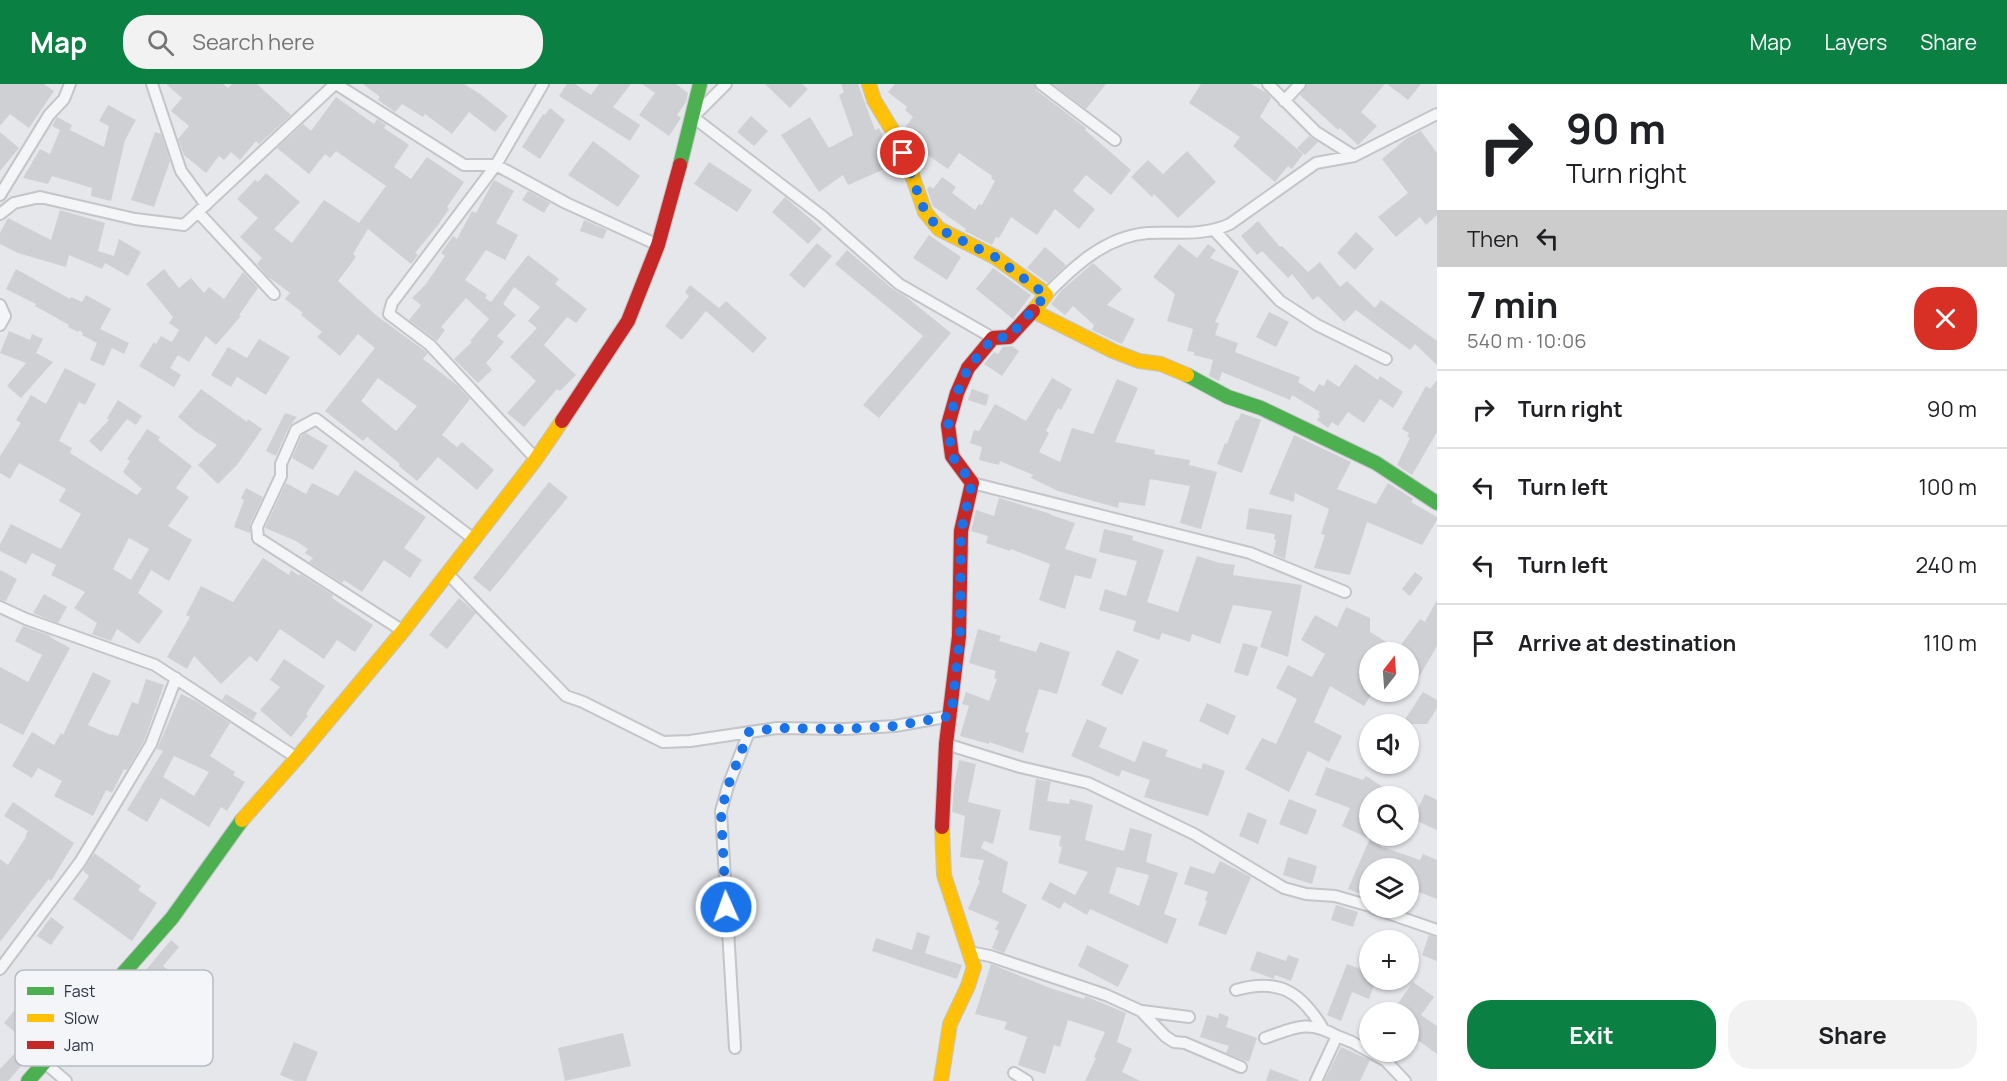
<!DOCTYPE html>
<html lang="en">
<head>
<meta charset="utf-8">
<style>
  :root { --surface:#fff; --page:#f2f2f2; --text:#202124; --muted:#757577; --line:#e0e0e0; --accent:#0b8043 }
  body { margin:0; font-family:Manrope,sans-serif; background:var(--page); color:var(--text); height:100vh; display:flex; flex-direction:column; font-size:22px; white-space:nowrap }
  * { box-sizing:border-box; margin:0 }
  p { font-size:20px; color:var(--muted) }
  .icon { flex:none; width:33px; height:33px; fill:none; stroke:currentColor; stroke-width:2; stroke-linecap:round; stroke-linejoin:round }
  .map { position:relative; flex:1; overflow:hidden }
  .side { display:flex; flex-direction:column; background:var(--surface); width:570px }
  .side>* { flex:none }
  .guide { background:#fff; color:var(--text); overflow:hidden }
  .needle { width:39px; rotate:17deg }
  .fabs { position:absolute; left:1359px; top:558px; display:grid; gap:12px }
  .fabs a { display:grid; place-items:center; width:60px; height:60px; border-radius:50%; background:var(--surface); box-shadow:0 2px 4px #0004; font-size:30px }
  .pin { position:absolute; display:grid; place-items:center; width:51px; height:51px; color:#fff; margin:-26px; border:3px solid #fff; border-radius:50%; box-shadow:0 2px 6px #0007 }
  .me { position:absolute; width:66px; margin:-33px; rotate:358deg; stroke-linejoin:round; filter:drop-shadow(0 0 4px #0008) }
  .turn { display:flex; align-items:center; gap:21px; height:126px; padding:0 30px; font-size:27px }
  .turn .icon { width:78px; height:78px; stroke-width:2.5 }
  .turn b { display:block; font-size:42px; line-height:51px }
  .then { display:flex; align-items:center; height:57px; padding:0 30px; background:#0003; gap:12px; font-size:22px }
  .round { display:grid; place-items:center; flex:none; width:63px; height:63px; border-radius:24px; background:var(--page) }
  .headline { display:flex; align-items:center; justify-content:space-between; height:102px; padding:0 30px }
  h1 { font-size:36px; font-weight:700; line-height:45px }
  .cta { display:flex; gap:12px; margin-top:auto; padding:12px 30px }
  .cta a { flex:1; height:69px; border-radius:24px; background:var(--accent); color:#fff; font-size:24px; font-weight:700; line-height:69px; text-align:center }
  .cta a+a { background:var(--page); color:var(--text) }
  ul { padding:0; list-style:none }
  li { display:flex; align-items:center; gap:18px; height:78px; padding:0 30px; border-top:2px solid var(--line) }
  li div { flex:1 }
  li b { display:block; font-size:22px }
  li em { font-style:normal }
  header { display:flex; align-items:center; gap:36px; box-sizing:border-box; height:84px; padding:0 30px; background:var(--accent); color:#fff }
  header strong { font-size:28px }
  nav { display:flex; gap:33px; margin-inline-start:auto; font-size:21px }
  .search { width:420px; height:54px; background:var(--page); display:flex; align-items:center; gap:15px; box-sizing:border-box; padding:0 21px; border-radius:24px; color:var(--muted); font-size:22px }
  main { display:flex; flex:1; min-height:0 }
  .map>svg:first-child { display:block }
  .building { fill:#cfd0d4; fill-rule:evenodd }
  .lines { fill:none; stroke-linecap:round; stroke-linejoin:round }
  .street-casing { stroke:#c3c5c8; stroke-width:14 }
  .fast-casing { stroke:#c3c5c8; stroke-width:16 }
  .slow-casing { stroke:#c3c5c8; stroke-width:16 }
  .jam-casing { stroke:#c3c5c8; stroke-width:16 }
  .street { stroke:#f4f5f6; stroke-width:10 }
  .fast { stroke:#4caf50; stroke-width:14 }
  .slow { stroke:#ffc107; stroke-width:14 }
  .jam { stroke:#c62828; stroke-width:14 }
  .route { stroke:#1a73e8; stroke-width:10; stroke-dasharray:0 18 }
  .key { fill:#f3f5f8; stroke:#b7bac2; stroke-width:1.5 }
  .key-label { font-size:16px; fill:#2c3243 }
</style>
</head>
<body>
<header>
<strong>Map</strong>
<div class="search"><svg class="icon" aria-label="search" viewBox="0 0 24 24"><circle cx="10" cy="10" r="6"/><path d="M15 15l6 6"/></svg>Search here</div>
<nav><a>Map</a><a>Layers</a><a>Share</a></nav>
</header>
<main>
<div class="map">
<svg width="1437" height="997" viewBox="0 0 1437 997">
  <rect width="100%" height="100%" fill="#e5e7ea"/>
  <path class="building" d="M0 0H44L54 7 29 44 10 30 0 42Z
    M166 0H223L228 4 232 0H257L291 31 259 60 256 57 240 76 231 68 224 76 219 72 206 89 184 71 178 55 189 42 171 27 182 14Z
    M363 0H464L480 10 508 32 495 48 469 28 452 50 425 30 423 33 402 20 395 28 378 16 380 13Z
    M567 0H575L591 11 599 0H631L613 23 640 41 630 57 559 12Z
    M642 0H676L688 9 686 18 677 31 681 34 669 52 639 31 655 9Z
    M765 0H802L808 5 790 24Z
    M841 0H858L875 46 879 44 896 80 848 101 843 91 819 108 781 51 810 33 829 64 853 51 839 11 844 8Z
    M895 0H1034L1036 6 1086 44 1085 46 1131 86 1111 111 1086 91 1073 107 1095 125 1079 145 1055 125 1037 151 1011 133 999 154 996 153 992 161 965 147 966 145 933 122 927 105 930 102 933 105 942 93 956 103 952 109 975 126 979 120 982 121 995 97 991 94 992 92 959 69 948 85 929 72 903 46 913 33 905 26 907 23 888 8Z
    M1053 0H1106L1086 25Z
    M1201 0H1251L1267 9 1271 14 1260 33 1303 70 1292 85 1288 82 1275 98 1233 62 1240 53 1189 19Z
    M1307 0H1385L1361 28 1377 42 1358 61 1340 44 1338 46 1300 11Z
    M1387 0H1421L1408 16Z
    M336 13 374 40 377 35 386 41 384 44 409 61 394 83 411 95 427 73 464 98 447 123 449 125 438 141 415 169 418 171 411 180 368 145 353 170 356 173 338 197 377 232 425 267 428 269 423 275 457 301 470 315 442 351 457 363 462 358 494 386 477 406 438 373 417 397 399 382 400 380 367 353 363 357 325 327 375 264 358 250 340 272 317 253 322 248 301 231 303 229 285 215 290 209 267 192 257 180 262 174 240 153 258 134 237 115 255 96 258 98 266 89 300 118 274 145 292 159 324 116 359 139 386 102 336 67 330 74 325 70 309 90 277 64 303 40 311 47ZM378 294 417 322 396 347 361 317Z
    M108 21 136 36 125 56 111 117 91 112 92 104 52 92 48 100 23 94 40 65 50 70 60 46 52 42 57 33 72 41 70 46 104 63 109 42 99 37Z
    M550 24 565 36 540 75 522 63 543 30 545 31Z
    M751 32 768 47 754 62 737 48Z
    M1421 47 1437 69V131L1426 141 1420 133 1396 153 1378 133 1408 109 1382 75 1407 54Z
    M0 48 19 64 0 87Z
    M155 48 161 50 170 77 154 123 131 116Z
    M1309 52 1318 58 1305 71 1297 64Z
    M593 57 640 92 618 123 568 91Z
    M1187 67 1216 98 1178 134 1154 110 1152 113 1131 93 1148 76 1163 90Z
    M709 78 752 106 737 128 694 100Z
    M494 96 514 107 496 139 518 151 505 176 486 166 465 196 487 211 485 214 491 218 528 171 559 195 555 200 587 225 576 239 567 233 544 261 576 291 560 307 557 305 524 343 507 329 536 297 510 273 537 244 528 237 540 223 514 203 503 220 516 231 497 252 504 258 486 279 492 286 478 299 454 275 472 258 470 257 489 235 466 214 441 243 445 246 437 257 409 236 421 221 412 214 426 200 445 172 441 169 453 152 457 155 472 127 476 129Z
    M528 107 550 119 544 129 522 116Z
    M785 113 822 145 808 160 772 128Z
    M60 126 105 139 98 167 114 172 119 155 141 168 128 192 105 179 102 185 69 171 66 183 18 169 0 160V149L8 134 51 156Z
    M584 136 607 146 603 155 580 147Z
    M1258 137 1280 163 1282 162 1308 188 1320 178 1340 203 1347 197 1375 224 1381 216 1437 257V281L1415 260 1410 266 1356 226 1344 238 1318 212 1313 216 1292 190 1288 194 1262 167 1257 171 1241 152Z
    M1356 148 1374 165 1355 186 1337 169Z
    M929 151 961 173 947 196 913 174Z
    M817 159 832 172 804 204 789 191Z
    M1179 160 1197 174 1208 160 1216 166 1210 174 1239 187 1215 238 1219 239 1215 251 1238 259 1235 268 1300 293 1298 298 1314 308 1319 300 1324 302 1327 295 1339 303 1355 280 1378 296 1380 292 1403 308 1393 324 1380 315 1364 339 1348 328 1338 342 1332 338 1328 344 1317 336 1320 332 1318 330 1320 328 1292 311 1290 316 1222 288 1219 297 1209 292 1213 276 1194 271V268L1187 267 1193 245 1167 237 1175 210 1153 193Z
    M1045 163 1066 181 1048 199 1027 184Z
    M847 166 894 206 905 212 951 249 879 334 863 321 923 252 835 180Z
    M1093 179 1122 205 1107 221 1135 235 1122 260 1092 246 1094 241 1073 222 1065 231 1051 220 1062 206Z
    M993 184 1031 211 1013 235 976 205Z
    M16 185 70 215 71 213 82 218 86 211 111 225 100 245 129 259 124 270 112 264 104 282 90 276 97 259 82 251 83 249 80 246 78 248 68 243 69 241 35 222 36 220 6 205Z
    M164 185 179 204 191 194 204 209 209 203 224 215 243 188 258 204 239 231 241 232 216 261 206 252 189 278 178 271 170 284 181 291 174 303 139 282 154 258 156 260 161 252 172 258 179 246 169 239 173 233 146 200Z
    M690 201 719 224 726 217 767 254 753 269 706 227 682 256 665 242 689 212 685 208Z
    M1269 228 1289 238 1276 263 1256 253Z
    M9 247 30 256 32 250 43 255 36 269 53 278 21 314 7 302 26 279 0 269Z
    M259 255 290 273 266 311 237 293 231 303 211 291 228 263 247 274Z
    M1012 262 1019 267 1002 292 984 280 994 268 998 270 1003 263Z
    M65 284 96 300 85 321 79 318 59 357 72 364 70 369 137 411 142 405 123 388 130 377 127 375 147 345 160 353 158 356 192 382 176 404 189 413 168 442 192 456 169 497 151 486 138 509 163 527 139 560 117 545 111 557 92 550 97 539 74 524 85 508 51 491 56 481 32 469 26 480 0 467V460L11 440 61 465 81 430 59 417 66 405 19 379 10 395 0 389V372L21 339 16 336 31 311 46 320ZM129 454 149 465 131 496 113 485Z
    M1052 294 1072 305 1061 326 1058 324 1046 347 1049 349 1039 368 1060 378 1072 344 1093 350 1117 295 1138 304 1115 358 1155 366 1154 370 1190 376 1189 381 1217 388 1201 445 1180 439 1190 402 1150 395 1145 422 1119 418 1118 424 1058 407 1031 394 1033 391 1000 377 999 381 979 376 982 363 970 359 974 346 979 347 995 320 1026 337Z
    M1437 296V348L1412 391 1397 381 1410 354 1407 353 1409 349 1402 345 1426 302 1430 305Z
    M201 305 247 338 248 335 262 345 237 381 218 400 198 381 217 361 195 347 178 333Z
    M972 305 989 311 986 322 968 316Z
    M118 316 142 332 136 341 127 335 101 368 89 357 109 336 107 334Z
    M285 329 297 333 289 343 276 372 266 367Z
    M1241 329 1261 336 1242 389 1217 380 1225 359 1227 360 1236 336 1238 337Z
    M306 349 328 362 313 386 292 374 302 351Z
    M1294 351 1351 378 1337 405 1376 420 1388 399 1413 415 1411 418 1437 433V436L1422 461 1367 438 1350 491 1314 484 1325 451 1321 450 1329 425 1295 409 1294 418 1269 410Z
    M355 386 426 433 404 464 422 476 410 494 384 476 362 508 344 496 342 499 309 478 313 474 305 469 308 465 296 457 265 444 286 399 306 410 312 399 338 412Z
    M549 398 568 413 490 508 473 494Z
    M246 404 263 413 250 440V449L234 443 244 416 241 414Z
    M999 414 1051 430V431L1075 439 1065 465 1097 475 1091 495 1075 491 1065 525 1039 516 1050 480 1011 465 1010 467 986 459 988 452 971 447 976 426 994 432Z
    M1249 424 1292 431 1285 475 1273 470 1276 456 1274 455 1275 450 1246 445Z
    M1104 445 1133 452 1132 456 1164 466 1147 518 1178 528 1197 472 1220 479 1235 481 1233 491 1302 501 1288 573 1260 563 1272 527 1233 521 1220 560 1192 550 1190 558 1162 549 1159 556 1133 547 1136 537 1099 526 1105 505 1126 512 1137 477 1099 468Z
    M263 474 289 491 291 486 299 492 300 490 333 511 332 514 373 541 355 568 337 556 324 575 280 545 257 578 250 572 221 600 194 572 187 585 167 573 190 533 186 531 201 502 233 518Z
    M0 486 17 495 6 517 0 516Z
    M1415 488 1423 494 1410 512 1402 505Z
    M44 510 67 523 58 539 33 529Z
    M459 514 476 529 447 565 429 551Z
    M1437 516V562L1416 598 1408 594V568H1370V613L1364 622 1330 602 1314 638 1342 652 1329 678 1308 667 1289 708 1245 685 1262 654 1276 660 1297 615 1276 604 1288 581 1312 593 1325 570 1301 556 1315 531 1337 543 1346 523 1370 534V548L1398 565 1420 535 1425 538Z
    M23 542 51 552 50 553 70 564 23 651 0 639V583L28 598 42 571 15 557Z
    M978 545 1001 552 999 557 1036 568 1040 558 1070 568 1057 610 1039 605 1025 648 1029 649 1023 669 989 658V660L960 652 969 622 962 620 966 608 989 617 997 595 994 594 996 587 969 579Z
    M1243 559 1258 563 1248 592 1234 588Z
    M1117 566 1139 576 1122 611 1101 601Z
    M284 575 325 602 306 630 308 632 291 653 260 626 280 603 270 596Z
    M93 588 111 597 88 641 111 651V650L118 652 132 618 138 620 146 595 164 601 144 657 127 686 124 685 112 709 106 706 93 732 54 712 62 697 38 684 32 694 12 682 32 648 54 661 61 649 63 651Z
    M1423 608 1437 616V624L1427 640H1402Z
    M181 610 196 617 230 639 210 672 235 688 233 691 245 698 227 727 221 723 209 743 161 714 147 738 127 726 163 667 157 665ZM174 672 209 688 194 712 163 693Z
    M226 610 257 629 253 636 222 616Z
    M1207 619 1236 632 1228 651 1199 637Z
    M1087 635 1107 644 1099 663 1135 678 1143 657 1168 666 1165 672 1201 685 1203 679 1225 687 1208 732 1144 713 1150 696 1122 686 1119 693 1071 672Z
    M959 676 976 680 968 718 1001 726 993 760 984 757 981 764 1008 778 1002 808 1027 821 1004 869 992 864 999 847 995 845 999 838 968 825 980 797 978 796 984 776 960 773 965 732 952 728 954 702Z
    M1326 683 1363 696 1366 692 1397 712H1370V755L1342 742 1350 724 1315 711Z
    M1036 695 1051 698 1047 717 1069 720 1070 715 1093 721 1085 756 1124 767 1130 744 1152 750 1146 778 1178 789 1164 830 1177 835 1167 860 1090 825 1087 831 1064 818 1060 825 1041 815 1050 798 1075 811 1088 788 1058 779 1062 763 1059 762 1061 752 1029 746ZM1117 783 1149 791 1139 822 1109 809Z
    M1425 710 1437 716V746L1413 735Z
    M1289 715 1317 726 1307 751 1279 740Z
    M13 718 74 759 51 797 49 795 29 820 0 858V775L8 781 26 753 25 752 28 747 4 732Z
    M1248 728 1267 736 1258 760 1239 752Z
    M1371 752H1385L1380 762 1420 776 1423 770 1437 776V815L1408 804V784H1370V814L1348 805Z
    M94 769 141 802 138 806 157 819 132 857 73 815 89 792 83 787Z
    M1288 773 1317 782 1312 800 1283 791Z
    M1220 777 1251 793 1226 851 1198 841 1207 817 1205 816 1208 808 1184 800 1190 782 1214 790Z
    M1336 821 1358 828 1353 843 1331 836Z
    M51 833 64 843 51 861 37 852Z
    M917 848 930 852 925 869 962 881 957 895 872 867 876 854 912 866Z
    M1429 851 1437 853V877L1422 871Z
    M171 856 179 863 163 882 181 896 174 906 156 891 136 916 128 910 130 905Z
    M1087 861 1129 881 1118 903 1078 882Z
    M1365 864H1370V896H1376L1369 915 1352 908 1341 937 1327 931 1347 880 1360 885Z
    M1257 867 1286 877 1288 871 1299 875 1291 897 1275 891 1274 895 1250 886Z
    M991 880 1050 904 1084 915 1085 912 1126 929 1117 958 1132 965 1122 988 1140 997H1085L1096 974 1094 973 1105 948 1068 936 1060 963 1054 961 1045 990 1018 981 1027 953 1004 945 1007 938 975 930Z
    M1413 898 1434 913 1421 931 1437 942V970L1408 949V928H1392Z
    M18 922 50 949 8 997H0V985L26 957 4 939Z
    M1219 929 1229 933 1226 943 1257 954 1249 978 1226 969 1229 962 1200 953 1207 931 1218 934Z
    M623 949 631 982 565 997 558 964Z
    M294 958 318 968 306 997H295L280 991Z
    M1341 963 1370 976 1360 997H1324Z
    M1270 985 1299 996 1298 997H1266Z"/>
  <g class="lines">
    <g class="street-casing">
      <path id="street" d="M152 0 181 87 206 121
        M336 0 464 81H496L566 119 658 161
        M726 0 693 33 822 132 899 200 993 254
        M1041 0 1115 56
        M1268 0 1316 48 1354 72
        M1284 17 1300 0
        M0 111 49 31 64 15 70 0
        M198 128 274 210
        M0 130 14 119 40 113 135 135 184 141 335 0
        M1215 147 1280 217 1317 241 1386 275
        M1046 211C1073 183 1106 152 1148 149 1175 148 1205 152 1230 140L1316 79 1354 72 1437 30
        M0 221 5 232 0 241
        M536 375 430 261 389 230 392 219 496 81 543 0
        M972 399 1250 469 1345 508
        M448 490 566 612 583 618 663 658 690 657 777 644 845 645 895 642 951 632
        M0 523 26 535 155 581 297 674
        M403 547 258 454 257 443 281 392V380L296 346 316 335 475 456
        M946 660 1020 683 1088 699 1194 750 1284 804 1306 810 1335 812 1370 822
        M1373 824 1437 846
        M970 868 990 872 1106 911 1141 927 1165 952 1174 958 1185 959 1241 983
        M0 885 80 778 111 727 151 660 176 594
        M1236 906C1278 894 1300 907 1322 943
        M1142 927 1189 933
        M1265 954C1294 944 1308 935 1337 952
        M735 964 721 727 728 702 749 648
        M44 978 66 997
        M1014 989 1027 997
        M1316 997 1337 952 1352 958 1386 977 1405 997"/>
    </g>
    <g class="fast-casing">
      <path id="fast" d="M680 81 700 0
        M1187 291 1228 313 1261 324 1376 379 1437 419
        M28 997 172 834 242 736"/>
    </g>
    <g class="slow-casing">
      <path id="slow" d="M869 0 874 16 894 49 911 88 925 128 939 145 995 173 1041 206 1046 211 1033 227 1113 267 1139 277 1161 280 1187 291
        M242 736 297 674 403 547 536 375 562 337
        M941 997 950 940 968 902 974 883 944 791 942 743"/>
    </g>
    <g class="jam-casing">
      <path id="jam" d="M562 337 628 237 658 161 680 81
        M942 743 946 660 959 552 961 447 972 399 952 372 948 341 957 309 968 284 993 254 1009 253 1033 227"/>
    </g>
    <use href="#street" class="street"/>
    <use href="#fast" class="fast"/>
    <use href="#slow" class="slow"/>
    <use href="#jam" class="jam"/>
  </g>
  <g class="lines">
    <path class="route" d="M726 823 721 728 728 702 749 648 777 644 845 645 895 642 951 632 960 552 961 447 972 399 952 372 948 341 957 309 968 284 993 254 1009 253 1046 211 995 173 939 145 925 128 903 69"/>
  </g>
  <rect x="15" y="886" width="198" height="96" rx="9" class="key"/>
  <rect x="27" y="903" width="27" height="8" fill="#4caf50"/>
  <rect x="27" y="930" width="27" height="8" fill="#ffc107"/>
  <rect x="27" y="957" width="27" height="8" fill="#c62828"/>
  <g class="key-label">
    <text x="64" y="913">Fast</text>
    <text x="64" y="940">Slow</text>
    <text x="64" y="967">Jam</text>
  </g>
</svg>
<div class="fabs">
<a><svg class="needle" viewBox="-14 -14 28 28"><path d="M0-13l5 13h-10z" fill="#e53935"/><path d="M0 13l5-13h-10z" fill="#757577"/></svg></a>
<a><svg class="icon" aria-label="sound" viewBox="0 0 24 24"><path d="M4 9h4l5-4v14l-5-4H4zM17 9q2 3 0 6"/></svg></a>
<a><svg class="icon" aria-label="search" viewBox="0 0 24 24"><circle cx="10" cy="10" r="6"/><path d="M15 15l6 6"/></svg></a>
<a><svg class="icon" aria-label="layers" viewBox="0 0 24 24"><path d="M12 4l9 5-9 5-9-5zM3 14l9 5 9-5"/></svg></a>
<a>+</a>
<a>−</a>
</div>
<div class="pin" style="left:903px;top:69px;background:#d93025"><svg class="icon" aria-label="arrive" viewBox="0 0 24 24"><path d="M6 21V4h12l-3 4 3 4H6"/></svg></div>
<svg class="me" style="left:726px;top:823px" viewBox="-20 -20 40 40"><circle r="17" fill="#1a73e8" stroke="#fff" stroke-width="3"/><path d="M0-11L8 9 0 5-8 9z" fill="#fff"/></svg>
</div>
<section class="side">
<div class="guide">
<div class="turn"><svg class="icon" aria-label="right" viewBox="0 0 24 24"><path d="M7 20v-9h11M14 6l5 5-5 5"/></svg><div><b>90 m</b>Turn right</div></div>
<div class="then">Then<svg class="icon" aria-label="left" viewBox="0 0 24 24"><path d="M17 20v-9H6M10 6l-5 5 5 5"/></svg></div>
</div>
<div class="headline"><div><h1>7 min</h1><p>540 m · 10:06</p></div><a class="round" style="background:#d93025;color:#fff"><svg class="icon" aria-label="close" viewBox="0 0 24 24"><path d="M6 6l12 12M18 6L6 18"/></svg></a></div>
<ul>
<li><svg class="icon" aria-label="right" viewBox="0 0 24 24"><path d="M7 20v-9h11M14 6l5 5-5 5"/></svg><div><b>Turn right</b></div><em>90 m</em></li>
<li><svg class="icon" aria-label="left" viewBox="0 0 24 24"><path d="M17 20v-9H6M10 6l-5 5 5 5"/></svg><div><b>Turn left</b></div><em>100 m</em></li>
<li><svg class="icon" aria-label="left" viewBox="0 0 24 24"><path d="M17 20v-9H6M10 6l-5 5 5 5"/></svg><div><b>Turn left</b></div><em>240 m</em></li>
<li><svg class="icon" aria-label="arrive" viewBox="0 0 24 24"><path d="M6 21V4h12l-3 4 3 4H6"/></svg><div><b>Arrive at destination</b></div><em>110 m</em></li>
</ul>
<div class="cta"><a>Exit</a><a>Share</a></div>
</section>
</main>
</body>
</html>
